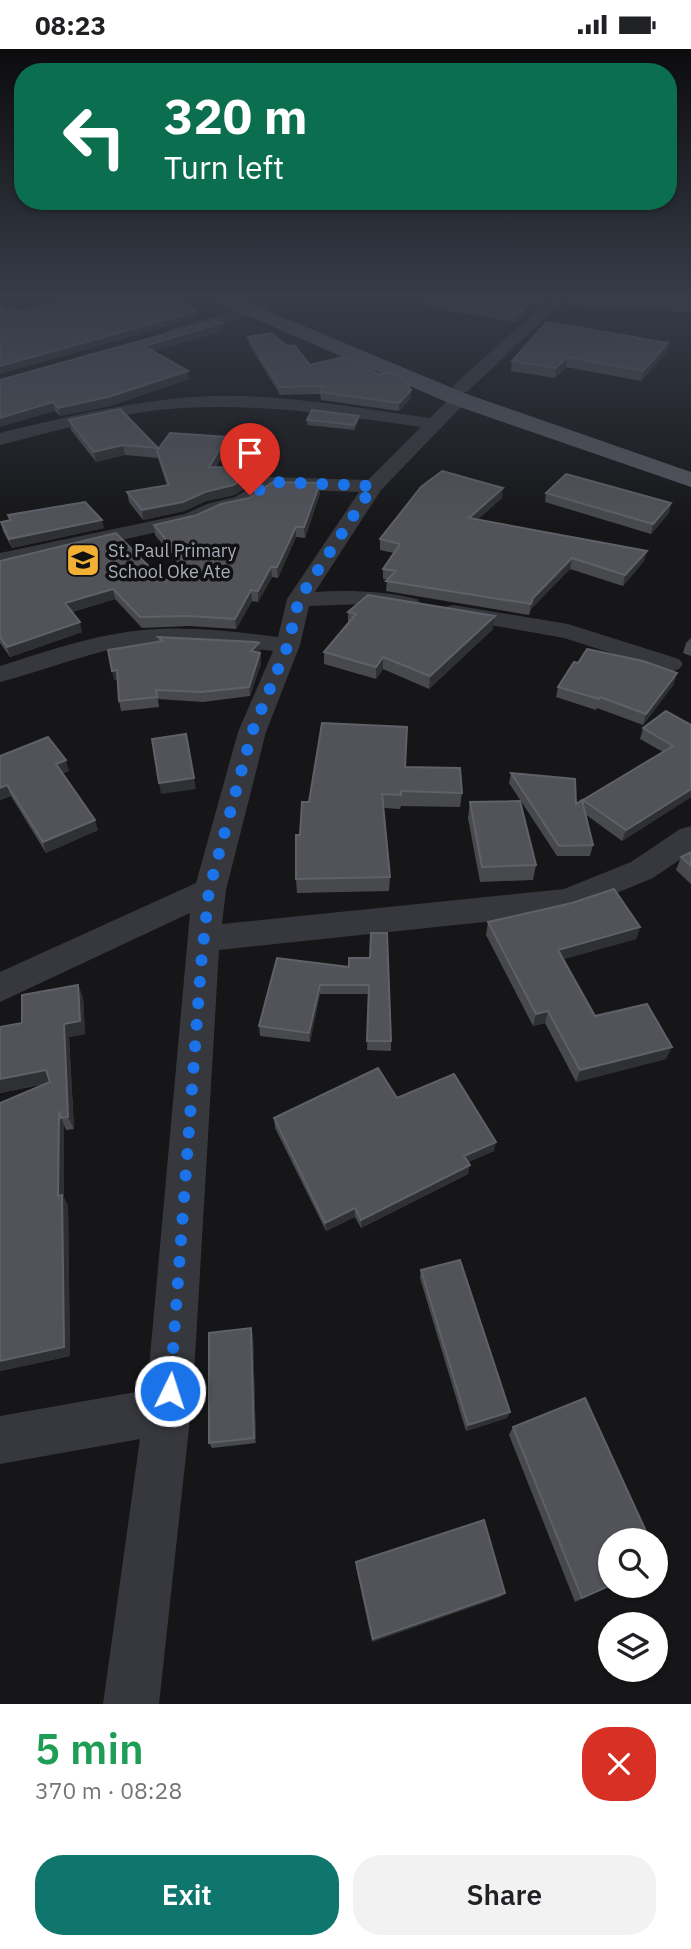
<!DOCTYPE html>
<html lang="en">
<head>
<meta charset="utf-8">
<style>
  :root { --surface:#fff; --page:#f2f2f2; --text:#202124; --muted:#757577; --accent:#0f766e }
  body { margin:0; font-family:"IBM Plex Sans",sans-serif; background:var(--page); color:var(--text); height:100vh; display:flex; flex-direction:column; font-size:26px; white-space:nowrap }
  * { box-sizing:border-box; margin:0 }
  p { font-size:23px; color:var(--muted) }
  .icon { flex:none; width:38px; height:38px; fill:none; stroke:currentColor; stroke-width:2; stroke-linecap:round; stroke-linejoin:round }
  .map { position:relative; height:1655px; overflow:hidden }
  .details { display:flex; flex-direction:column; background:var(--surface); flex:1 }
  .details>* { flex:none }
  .guide { position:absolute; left:14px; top:14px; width:663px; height:147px; border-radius:28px; box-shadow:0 2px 5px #0004; background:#0b6e4f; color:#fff; overflow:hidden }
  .tools { position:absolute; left:598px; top:1479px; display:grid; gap:14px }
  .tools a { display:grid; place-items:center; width:70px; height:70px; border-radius:50%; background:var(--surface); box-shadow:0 2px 5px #0004; font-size:35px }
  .pin { position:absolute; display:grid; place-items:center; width:60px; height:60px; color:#fff; margin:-72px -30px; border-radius:50% 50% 50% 0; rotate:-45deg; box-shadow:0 0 7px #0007 }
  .pin .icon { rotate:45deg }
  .me { position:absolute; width:77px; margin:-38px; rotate:4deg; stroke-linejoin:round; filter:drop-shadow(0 0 5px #0008) }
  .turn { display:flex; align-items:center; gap:24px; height:147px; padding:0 35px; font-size:32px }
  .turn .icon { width:91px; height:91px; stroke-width:2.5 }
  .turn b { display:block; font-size:49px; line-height:60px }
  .round { display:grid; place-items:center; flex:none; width:74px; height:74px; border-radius:28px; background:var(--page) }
  .head { display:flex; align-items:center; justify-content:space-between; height:119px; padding:0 35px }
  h1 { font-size:42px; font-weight:600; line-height:52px; color:#1e9e55 }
  .primary-button { display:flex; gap:14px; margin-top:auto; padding:14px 35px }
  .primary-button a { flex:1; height:80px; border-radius:28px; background:var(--accent); color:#fff; font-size:28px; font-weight:600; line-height:80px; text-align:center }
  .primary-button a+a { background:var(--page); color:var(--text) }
  .status { display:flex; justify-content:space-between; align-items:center; height:49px; padding:0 35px; background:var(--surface); direction:ltr }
  .status svg { height:19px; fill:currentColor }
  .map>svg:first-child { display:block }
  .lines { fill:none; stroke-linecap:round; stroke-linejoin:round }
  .minor { fill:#37383d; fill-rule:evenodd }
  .major { fill:#53555c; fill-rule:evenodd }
  .wall { fill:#47494d }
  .shaded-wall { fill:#2f3033 }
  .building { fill:#525359; stroke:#5f6168; stroke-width:2 }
  .route { stroke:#1a73e8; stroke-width:12; stroke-dasharray:0 21.6 }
  .labels { text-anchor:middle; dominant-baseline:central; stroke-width:7; stroke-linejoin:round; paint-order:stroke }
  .far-poi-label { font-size:18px; fill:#a8adb8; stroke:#111113; text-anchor:start }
</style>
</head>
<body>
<div class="status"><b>08:23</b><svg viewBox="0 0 49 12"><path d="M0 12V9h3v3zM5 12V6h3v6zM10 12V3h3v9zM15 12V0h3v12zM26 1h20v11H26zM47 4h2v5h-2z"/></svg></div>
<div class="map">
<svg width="691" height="1655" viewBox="0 0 691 1655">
  <rect width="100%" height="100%" fill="#161618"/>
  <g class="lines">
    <path class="minor" d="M553 247H568L467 343H455L452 339 455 335Z
      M262 254 269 258 267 261 176 288 168 283 171 280Z
      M459 345 468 350 465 354 381 441 315 543C350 541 383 542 417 550L421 555 417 560 409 562 364 555 309 557 300 596 266 683 226 841 222 875 564 840 631 813 680 780 691 777V803L653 829 568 864 219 901 193 1342 159 1655H103L140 1390 0 1415V1367L147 1341 190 864 0 953V923L196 834 238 683 273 602C221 596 170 590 119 599 78 607 40 623 0 633V617C51 601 104 582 159 580 199 578 238 583 278 588L287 550 359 443 273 440 249 456 221 463 198 474 0 518V504L185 465 207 455 235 448 269 428 368 431 421 378C342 367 263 354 182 359 120 363 60 381 0 396V384C70 367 139 350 211 347 285 345 358 359 430 369L453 346Z
      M453 556 568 575 679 610 683 615 679 620 670 623 564 589 445 568 441 563 445 558Z"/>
    <path class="major" d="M209 247H232L467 345 691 423V438L451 355 212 251Z"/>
  </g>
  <path class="wall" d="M375 247H551L541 254 527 253 525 267 516 273 428 258 429 254Z
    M691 247V263L570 256 571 248Z
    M222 274 223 282 154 302 189 330 110 357 60 367 55 362 0 331Z
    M248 288 287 297 310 316 411 349 399 362 321 351 320 345 280 346 249 295Z
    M668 294 666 304 641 332 566 318 555 329 511 322 512 312Z
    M359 367 358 372 354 381 307 376V371Z
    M69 371 158 399 228 398 215 418 246 419 249 437 234 446 206 452 184 462 143 471 129 453 127 443 167 437 158 409 125 406 96 413 71 381Z
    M320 434V444L305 489 296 488 278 529 272 528 258 553 252 552 236 580 189 577 142 579 115 550 72 563 82 583 10 608 0 594V512L164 533 181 518 155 486 154 476 197 466Z
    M546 444 671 454 669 464 651 485 545 453Z
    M502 449 478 470 644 512 623 537 570 520 531 560 529 566 386 542 387 531 383 530V520L394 504 380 501V490Z
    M8 466 104 479 12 499 3 482 1 473 9 471Z
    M348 563 493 580 429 640 383 620 376 630 324 615V603L348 574Z
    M158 588 259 594 261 614 250 647 203 653 158 650 159 658 121 662 119 652 117 631H114L159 593Z
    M691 589V607L683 604 686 594Z
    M674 635 643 676 597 659 596 661 556 648 558 638Z
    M691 676V748L622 792 585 765 593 796 590 807H557L509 734 511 724 576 755 582 753 583 751 663 703 640 690 643 679Z
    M0 707 69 722 63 724 98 781 46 804 11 747 0 751Z
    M405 718 462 744 460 758 401 757 400 760 384 759 390 828 389 842 297 844 296 830 300 786 309 753Z
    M470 753 536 816 533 831 480 833 468 769Z
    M691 803V835L676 821 681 808Z
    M488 873 640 878 636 890 563 910 595 967 666 1010 576 1033 545 974 533 977 486 886Z
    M277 909 349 918 370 909 391 992V1002L367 1001 369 945H320L310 993 260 987 259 977Z
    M78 936 83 949 85 985 69 988 74 1080 66 1081 64 1076V1149L68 1157 70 1307 0 1322V1054L49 1034 0 1044V978L22 974Z
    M397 1049 494 1102 468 1113V1125L361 1179 355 1168 326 1182 275 1079 274 1069Z
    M421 1221 510 1363 507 1369 466 1382 420 1229Z
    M253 1286 256 1394 212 1399 209 1394Z
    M513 1378 611 1536 575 1553 509 1386Z
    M356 1513 505 1544 500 1548 372 1593 356 1518Z"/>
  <path class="shaded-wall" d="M542 247H551L541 254Z
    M526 259 525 267 516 273 517 265Z
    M197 262 198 269 0 325V317Z
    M222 274 223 282 145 305 144 297Z
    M668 294 666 304 641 332 643 322Z
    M567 308 566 318 555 329 556 319Z
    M188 322 189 330 110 357 60 367 58 359Z
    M411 341V349L399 362V354Z
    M53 353 55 362 0 378V369Z
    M227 388 228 398 210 428 209 418Z
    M123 396 125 406 96 413 94 403Z
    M246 419 247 428 249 427V437L234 446 206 452 184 462 143 471 142 461Z
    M320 434V444L305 489 304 478Z
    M503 439 502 449 468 479 469 469Z
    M671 454 669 464 651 485 653 475Z
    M102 471 104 479 12 499 9 490Z
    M296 478V488L278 529 277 518Z
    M647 502 644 512 623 537 625 526Z
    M572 509 570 520 531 560 529 566 531 555 533 549Z
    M271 518 272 528 258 553V542Z
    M113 540 115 550 67 564 65 554Z
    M251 541 252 552 236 580 235 570Z
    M495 567 493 580 429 640 430 627Z
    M80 573 82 583 10 608 7 598Z
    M259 594 260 604 251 602Z
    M260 604 261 614 250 647 249 638Z
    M383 608V620L376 630V618Z
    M117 621 119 630 114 631 112 622Z
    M677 624 674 635 643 676 646 665Z
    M66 711 69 722 59 726 56 715Z
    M194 729 196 740 161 745 159 734Z
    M7 736 11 747 0 751V739Z
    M691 740V748L622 792 626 781Z
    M95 771 98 781 46 804 43 793Z
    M640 878 636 890 554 913 558 901Z
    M78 936 83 949 85 985 69 988 74 1080 68 1068 64 975Z
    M320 936V945L310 993 309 984Z
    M548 962 545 974 533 977 536 965Z
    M672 998 666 1010 576 1033 580 1021Z
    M46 1021 51 1033 0 1044V1030Z
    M59 1062 64 1076V1149L68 1157 70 1307 0 1322V1312L58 1147Z
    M496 1093 494 1102 462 1116 464 1107Z
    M470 1116 468 1125 361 1179V1171Z
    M355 1159V1168L326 1182 325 1174Z
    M251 1279 253 1286 256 1394 254 1389Z
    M510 1363 507 1369 466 1382 468 1376Z
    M611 1536H612L575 1553 582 1549Z
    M505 1544 500 1548 372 1593 373 1590Z"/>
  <path class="building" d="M88 247H166L197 262 0 317V255L6 261 13 259 20 262Z
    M430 247H527L526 259 517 265 429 250 433 247Z
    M573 247H691V255L571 248Z
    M215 271 222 274 144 297 188 322 108 348 58 359 53 353 0 369V331Z
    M547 273 668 294 643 322 567 308 556 319 512 312Z
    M271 284 287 297 294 296 310 316 343 308 380 326 388 323 404 329 411 341 399 354 320 343 323 337 280 338 248 288Z
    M120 360 158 399 123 396 94 403 69 371Z
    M312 361 359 367 354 376 307 371Z
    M170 384 227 388 209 418 246 419 245 427H249L233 436 205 443 183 453 142 461 127 443 169 436 157 402Z
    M442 422 503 439 469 469 647 502 625 526 572 509 533 549 531 555 386 532 396 522 383 520 400 495 380 490 421 438Z
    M566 425 671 454 653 475 546 444Z
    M273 433 320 434 304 478H296L277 518H271L258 542 251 541 235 570 187 567 140 568 113 540 65 554 80 573 7 598 0 588V512L116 484 164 533 185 514 154 476 197 466 221 455 249 449Z
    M85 453 102 471 9 490 1 473 11 471 8 466Z
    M368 546 495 567 430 627 383 608 376 618 324 603 356 565 348 563Z
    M158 588 256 593 259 594 251 602 260 604 249 638 201 643 156 641 157 648 119 652 117 621 112 622 108 601 163 592Z
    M587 600 643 612 677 624 646 665 600 648 599 650 558 638 574 613 578 614Z
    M666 662 691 676V740L626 781 583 751 673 697 643 679Z
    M322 674 407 678 405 718 460 719 462 744 401 742V746L382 745 390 828 296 830V786H300L302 753H309Z
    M186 685 194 729 159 734 152 690Z
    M48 688 66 711 56 715 95 771 43 793 7 736 0 739V707Z
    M511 724 575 730 576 755 582 751 593 796 559 797Z
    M520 752 536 816 482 818 470 753Z
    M691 803V817L681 808Z
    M614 840 640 878 558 901 595 967 647 955 672 998 580 1021 548 962 536 965 488 873 572 854Z
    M371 884H387L391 992H367L369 936H320L309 984 259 977 277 909 349 918V909H370Z
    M78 936 80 972 64 975 68 1068 61 1069 59 1062 58 1147 62 1146 64 1298 0 1312V1054L50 1033 46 1021 0 1030V978L22 974V946Z
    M378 1019 397 1049 454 1025 496 1093 464 1107 470 1116 361 1171 355 1159 325 1174 274 1069Z
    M460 1211 510 1363 468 1376 421 1221Z
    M251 1279 254 1389 209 1394V1284Z
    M585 1349 650 1491H611V1536L582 1549 513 1378Z
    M484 1471 505 1544 373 1590 356 1513Z
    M656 1504 661 1514 656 1516Z"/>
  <linearGradient id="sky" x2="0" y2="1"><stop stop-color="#0c0c0d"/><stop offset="0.52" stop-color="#363c48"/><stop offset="1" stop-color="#363c48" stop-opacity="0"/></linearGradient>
  <rect width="691" height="478" fill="url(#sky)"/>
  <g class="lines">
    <path class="route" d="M170 1342 201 916 209 841 252 683 288 596 299 550 373 437 274 433 250 446"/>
  </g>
  <defs>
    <g id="school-square" transform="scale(1.75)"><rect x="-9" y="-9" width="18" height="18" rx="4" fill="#f2b134" stroke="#111113"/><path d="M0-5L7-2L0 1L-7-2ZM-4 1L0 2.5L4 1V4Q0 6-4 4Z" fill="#111"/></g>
  </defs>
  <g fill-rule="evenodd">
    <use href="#school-square" x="83" y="511"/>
  </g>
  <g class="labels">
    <g class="far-poi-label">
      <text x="108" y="501">St. Paul Primary<tspan x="108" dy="21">School Oke Ate</tspan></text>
    </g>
  </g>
</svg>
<div class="tools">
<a><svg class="icon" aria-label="search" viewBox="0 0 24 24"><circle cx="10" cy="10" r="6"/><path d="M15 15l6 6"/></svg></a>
<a><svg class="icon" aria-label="layers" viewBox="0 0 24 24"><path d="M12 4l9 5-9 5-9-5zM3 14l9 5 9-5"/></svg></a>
</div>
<div class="pin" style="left:250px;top:446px;background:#d93025"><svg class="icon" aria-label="arrive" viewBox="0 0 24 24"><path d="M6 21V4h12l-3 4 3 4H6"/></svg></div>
<svg class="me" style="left:170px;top:1342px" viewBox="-20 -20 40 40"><circle r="17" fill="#1a73e8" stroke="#fff" stroke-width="3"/><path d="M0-11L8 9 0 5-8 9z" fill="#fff"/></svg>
<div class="guide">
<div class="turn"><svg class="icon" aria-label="left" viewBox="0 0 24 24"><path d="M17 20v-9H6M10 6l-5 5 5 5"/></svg><div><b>320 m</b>Turn left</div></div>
</div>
</div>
<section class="details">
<div class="head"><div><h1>5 min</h1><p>370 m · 08:28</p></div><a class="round" style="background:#d93025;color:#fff"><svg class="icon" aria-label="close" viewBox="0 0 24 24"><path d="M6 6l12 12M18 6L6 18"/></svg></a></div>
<div class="primary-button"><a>Exit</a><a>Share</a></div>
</section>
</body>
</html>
